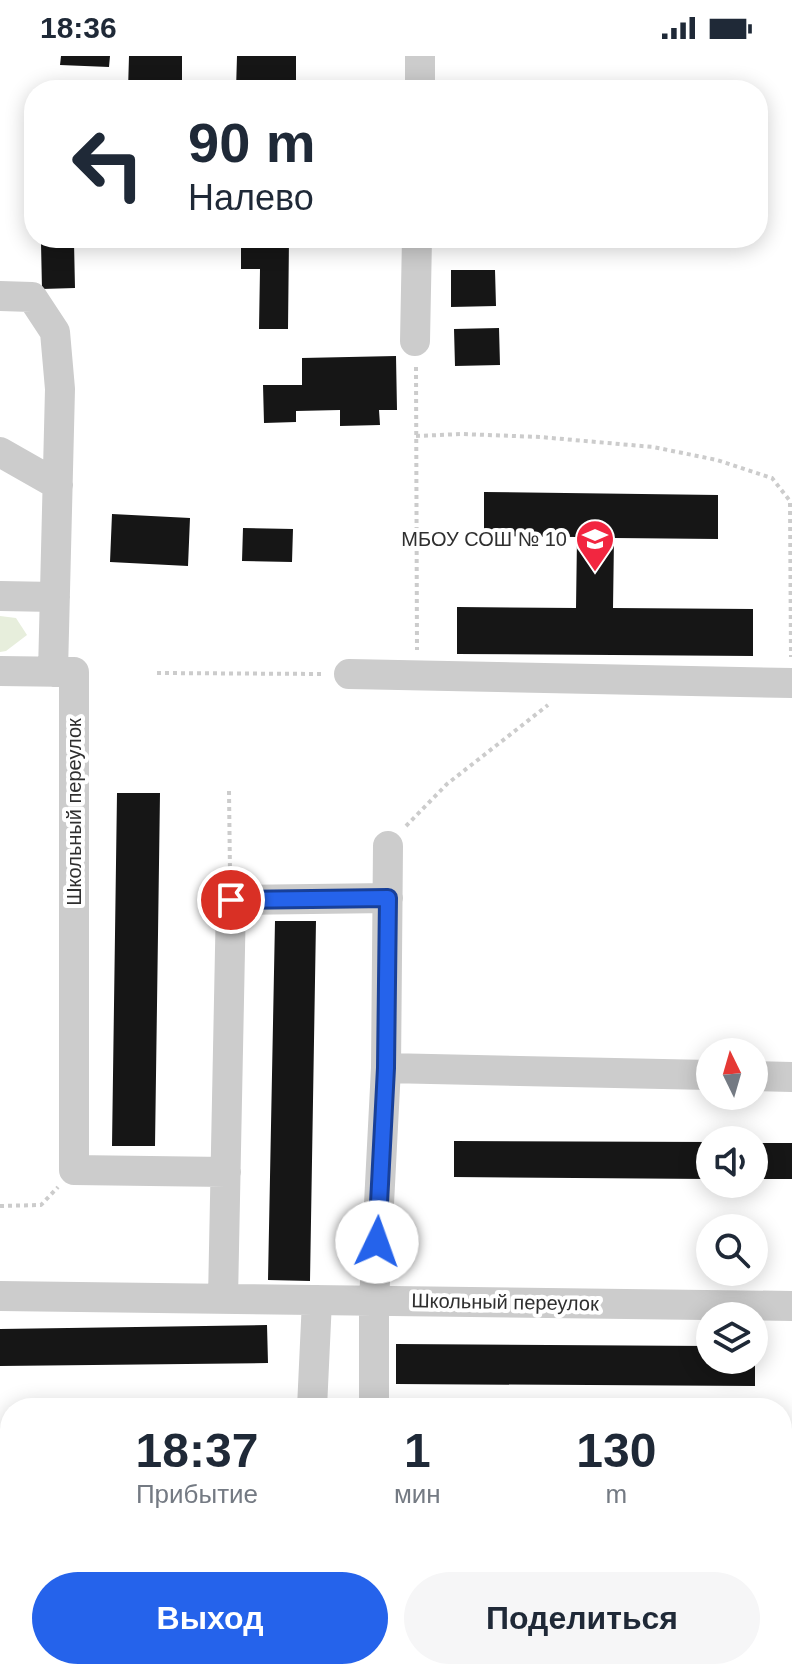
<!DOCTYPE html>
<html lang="ru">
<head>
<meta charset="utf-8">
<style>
  :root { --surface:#fff; --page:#f6f6f7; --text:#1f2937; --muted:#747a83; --accent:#2563eb }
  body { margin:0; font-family:Arial,sans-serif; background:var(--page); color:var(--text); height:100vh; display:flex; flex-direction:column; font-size:30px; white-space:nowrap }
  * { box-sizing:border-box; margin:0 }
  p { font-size:26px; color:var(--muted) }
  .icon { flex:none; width:44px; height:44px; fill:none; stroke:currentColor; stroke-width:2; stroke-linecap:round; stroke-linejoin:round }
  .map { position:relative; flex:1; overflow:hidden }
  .panel { position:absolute; left:0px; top:1342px; width:792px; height:282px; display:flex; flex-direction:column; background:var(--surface); border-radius:32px 32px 0 0; box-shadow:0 4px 20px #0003 }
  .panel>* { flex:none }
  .banner { position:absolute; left:24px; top:24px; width:744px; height:168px; border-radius:32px; box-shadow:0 4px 20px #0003; background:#fff; color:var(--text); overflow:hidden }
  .needle { width:52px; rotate:355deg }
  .controls { position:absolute; left:696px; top:982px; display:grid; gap:16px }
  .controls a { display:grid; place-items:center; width:72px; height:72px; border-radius:50%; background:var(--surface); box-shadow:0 4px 20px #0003; font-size:40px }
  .pin { position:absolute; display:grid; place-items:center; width:68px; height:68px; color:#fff; margin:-34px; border:4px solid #fff; border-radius:50%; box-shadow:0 2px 8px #0007 }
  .me { position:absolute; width:88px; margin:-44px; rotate:3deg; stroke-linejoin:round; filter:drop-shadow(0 0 6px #0008) }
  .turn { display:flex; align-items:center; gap:28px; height:168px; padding:0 32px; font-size:36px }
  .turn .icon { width:104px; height:104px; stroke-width:2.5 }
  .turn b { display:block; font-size:56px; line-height:68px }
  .eta { display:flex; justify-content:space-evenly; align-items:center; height:136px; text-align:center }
  .eta b { font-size:48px; font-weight:700; line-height:56px }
  .action { display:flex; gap:16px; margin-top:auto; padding:16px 32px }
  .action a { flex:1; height:92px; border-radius:48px; background:var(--accent); color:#fff; font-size:32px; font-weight:700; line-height:92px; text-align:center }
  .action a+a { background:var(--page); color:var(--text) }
  .status { display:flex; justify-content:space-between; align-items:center; height:56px; padding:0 40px; background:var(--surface); direction:ltr }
  .status svg { height:22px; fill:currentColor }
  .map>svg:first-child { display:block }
  .green { fill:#e7eedc }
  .building { fill:#161616 }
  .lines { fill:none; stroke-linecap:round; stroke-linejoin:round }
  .path { stroke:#ccc; stroke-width:4; stroke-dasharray:4 4; stroke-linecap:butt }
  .minor { stroke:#ccc; stroke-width:30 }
  .route-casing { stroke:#184099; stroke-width:20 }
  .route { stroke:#2563eb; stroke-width:14 }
  .labels { text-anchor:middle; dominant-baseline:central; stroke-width:8; stroke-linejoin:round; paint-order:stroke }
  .poi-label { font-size:20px; fill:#2f2f2f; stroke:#fff; text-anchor:end }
  .street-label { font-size:20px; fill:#2f2f2f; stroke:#fff }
</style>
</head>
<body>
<div class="status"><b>18:36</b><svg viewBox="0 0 49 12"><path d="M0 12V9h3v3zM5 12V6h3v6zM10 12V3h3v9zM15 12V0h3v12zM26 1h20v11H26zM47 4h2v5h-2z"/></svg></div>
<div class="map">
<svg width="792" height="1623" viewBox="0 0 792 1623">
  <rect width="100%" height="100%" fill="#fff"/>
  <path class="green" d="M0 560 16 562 27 579 6 595 0 596Z"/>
  <path class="building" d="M61 0H110L109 11 60 9Z
    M129 0H182V34H128Z
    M237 0H296V34H236Z
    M566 26V34H478V27Z
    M241 182 289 183 288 273H259L260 213H241Z
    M74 186 75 232 42 233 41 187Z
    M451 214H495L496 250 451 251Z
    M499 272 500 309 455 310 454 273Z
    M396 300 397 354H379L380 369 340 370V354L296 355V366L264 367 263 329H302V302Z
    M484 436 718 439V483L614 482 613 552 753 553V600L457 598V551L576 552 577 481 484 480Z
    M112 458 190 462 188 510 110 506Z
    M243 472 293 473 292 506 242 505Z
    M117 737H160L155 1090H112Z
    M275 865H316L310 1225 268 1224Z
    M454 1085 710 1086V1123L454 1121Z
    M754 1087H792V1123H754Z
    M267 1269 268 1307 0 1310V1273Z
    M396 1288 710 1290V1304H755V1330L396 1328Z
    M792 1598V1623H776V1614H782V1599Z"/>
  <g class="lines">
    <path class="path" d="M416 311 417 594
      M416 380 462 378 540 381 653 391 717 404 772 422 790 445 791 601
      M157 617 322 618
      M229 735 230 818
      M406 770 447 728 548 649
      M0 1150 41 1149 58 1131"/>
    <path class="minor" d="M420 34V0
      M0 240 32 241 55 276 60 333 53 616
      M415 285 417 182
      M0 396 58 429
      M0 540 55 541
      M0 615 74 616V1114L226 1116
      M349 618 792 627
      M386 1012 710 1019
      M754 1020 792 1021
      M0 1240 792 1250
      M223 1243 231 844 388 842
      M312 1352 317 1244
      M374 1352V1245L386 1012 388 790
      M387 1614V1623
      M297 1623V1614"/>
  </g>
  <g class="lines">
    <g class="route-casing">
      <path id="route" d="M231 844 388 842 386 1012 377 1186"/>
    </g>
    <use href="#route" class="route"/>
  </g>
  <defs>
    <g id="school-pin" transform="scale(2)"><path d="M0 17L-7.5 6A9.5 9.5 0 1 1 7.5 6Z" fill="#f22640" stroke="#fff"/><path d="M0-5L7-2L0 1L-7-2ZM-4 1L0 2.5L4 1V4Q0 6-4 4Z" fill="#fff"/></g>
  </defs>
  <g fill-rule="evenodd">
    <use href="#school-pin" x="595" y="483"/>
  </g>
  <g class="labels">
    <g class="poi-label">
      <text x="567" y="483">МБОУ СОШ № 10</text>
    </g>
    <g class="street-label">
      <text transform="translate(74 756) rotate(-90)">Школьный переулок</text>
      <text transform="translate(505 1246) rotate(1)">Школьный переулок</text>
    </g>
  </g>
</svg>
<div class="controls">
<a><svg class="needle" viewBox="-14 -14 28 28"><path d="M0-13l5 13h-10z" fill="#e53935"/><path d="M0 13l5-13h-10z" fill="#747a83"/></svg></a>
<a><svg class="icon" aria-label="sound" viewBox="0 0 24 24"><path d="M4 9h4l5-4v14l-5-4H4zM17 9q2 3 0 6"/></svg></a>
<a><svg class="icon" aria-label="search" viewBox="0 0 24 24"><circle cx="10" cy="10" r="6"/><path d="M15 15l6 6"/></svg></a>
<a><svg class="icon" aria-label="layers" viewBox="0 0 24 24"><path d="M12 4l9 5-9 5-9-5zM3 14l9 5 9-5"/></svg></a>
</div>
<div class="pin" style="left:231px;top:844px;background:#d93025"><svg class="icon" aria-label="arrive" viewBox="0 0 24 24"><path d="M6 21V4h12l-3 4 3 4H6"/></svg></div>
<svg class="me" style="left:377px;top:1186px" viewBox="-20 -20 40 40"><circle r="19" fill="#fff"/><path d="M0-13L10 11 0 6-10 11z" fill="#2563eb"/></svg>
<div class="banner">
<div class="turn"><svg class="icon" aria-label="left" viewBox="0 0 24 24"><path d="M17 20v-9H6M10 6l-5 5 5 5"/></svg><div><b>90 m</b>Налево</div></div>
</div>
<section class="panel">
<div class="eta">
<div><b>18:37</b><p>Прибытие</p></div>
<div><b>1</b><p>мин</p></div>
<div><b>130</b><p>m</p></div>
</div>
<div class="action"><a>Выход</a><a>Поделиться</a></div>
</section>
</div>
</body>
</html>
